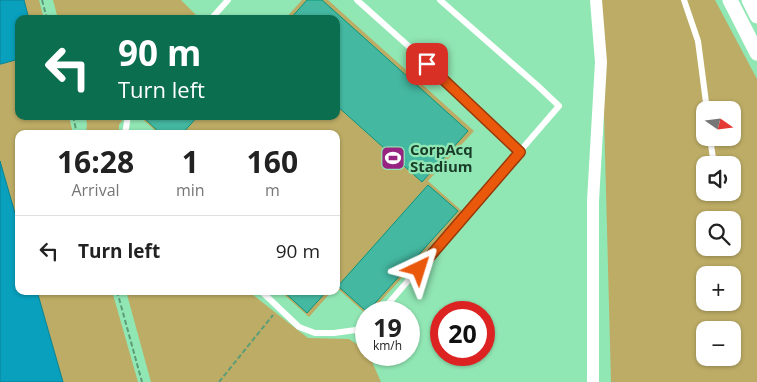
<!DOCTYPE html>
<html lang="en">
<head>
<meta charset="utf-8">
<style>
  :root { --surface:#fff; --page:#f2f2f2; --text:#222; --muted:#767676; --line:#e0e0e0 }
  body { margin:0; font-family:"Open Sans",sans-serif; background:var(--page); color:var(--text); height:100vh; display:flex; flex-direction:column; font-size:19px; white-space:nowrap }
  * { box-sizing:border-box; margin:0 }
  p { font-size:16px; color:var(--muted) }
  .icon { flex:none; width:28px; height:28px; fill:none; stroke:currentColor; stroke-width:2; stroke-linecap:round; stroke-linejoin:round }
  .map { position:relative; flex:1; overflow:hidden }
  .sheet { position:absolute; left:15px; top:130px; width:325px; height:165px; display:flex; flex-direction:column; background:var(--surface); border-radius:10px; box-shadow:0 1px 4px #0004 }
  .sheet>* { flex:none }
  .banner { position:absolute; left:15px; top:15px; width:325px; height:105px; border-radius:10px; box-shadow:0 1px 4px #0004; background:#0b6e4f; color:#fff; overflow:hidden }
  .needle { width:32px; rotate:104deg }
  .tools { position:absolute; left:696px; top:101px; display:grid; gap:10px }
  .tools a { display:grid; place-items:center; width:45px; height:45px; border-radius:10px; background:var(--surface); box-shadow:0 1px 4px #0004; font-size:25px }
  .speed { position:absolute; left:355px; top:301px; display:flex; gap:10px; font-size:25px; font-weight:700; text-align:center }
  .speed>* { display:grid; place-content:center; width:65px; height:65px; border-radius:50%; background:var(--surface); box-shadow:0 1px 4px #0004; line-height:1 }
  .speed small { font-size:12px; font-weight:400 }
  .speed .limit { border:8px solid #d22; background:#fff; color:#111 }
  .pin { position:absolute; display:grid; place-items:center; width:42px; height:42px; color:#fff; margin:-21px; border-radius:10px; box-shadow:0 2px 8px #0006 }
  .me { position:absolute; width:55px; margin:-28px; rotate:41deg; stroke-linejoin:round; filter:drop-shadow(0 0 4px #0008) }
  .turn { display:flex; align-items:center; gap:18px; height:105px; padding:0 20px; font-size:22px }
  .turn .icon { width:65px; height:65px; stroke-width:2.5 }
  .turn b { display:block; font-size:35px; line-height:42px }
  .eta { display:flex; justify-content:space-evenly; align-items:center; height:85px; text-align:center }
  .eta b { font-size:30px; font-weight:700; line-height:35px }
  ul { padding:0; list-style:none }
  li { display:flex; align-items:center; gap:15px; height:70px; padding:0 20px; border-top:1px solid var(--line) }
  li div { flex:1 }
  li b { display:block; font-size:19px }
  li em { font-style:normal }
  .map>svg:first-child { display:block }
  .green { fill:#bcac65; fill-rule:evenodd }
  .water { fill:#08a0bd; stroke:#0d8291 }
  .building { fill:#44b8a1; stroke:#08957f }
  .lines { fill:none; stroke-linecap:round; stroke-linejoin:round }
  .path { stroke:#5c9c77; stroke-width:2; stroke-dasharray:5 2.5; stroke-linecap:butt }
  .service { stroke:#fff; stroke-width:6 }
  .minor { stroke:#fff; stroke-width:12 }
  .tertiary { stroke:#fff; stroke-width:15 }
  .route-casing { stroke:#983908; stroke-width:12 }
  .route { stroke:#ea580c; stroke-width:9 }
  .labels { text-anchor:middle; dominant-baseline:central; stroke-width:4.5; stroke-linejoin:round; paint-order:stroke }
  .poi-label { font-size:15px; font-weight:bold; fill:#193d29; stroke:#91e7b4; text-anchor:start }
</style>
</head>
<body>
<div class="map">
<svg width="757" height="382" viewBox="0 0 757 382">
  <rect width="100%" height="100%" fill="#91e7b4"/>
  <path class="green" d="M24 0H39L44 19H29Z
    M53 0H181L200 19H58Z
    M302 0H328L474 131 428 181 462 211 371 312H366V314L336 287V134H159L139 116H336V19H285Z
    M601 0H715L757 79V382H611ZM705 110H732V138H705ZM705 165H732V192H705ZM705 220H732V248H705ZM705 275H732V302H705ZM705 330H732V358H705Z
    M19 59V116H69L73 134H19V227L0 161V64Z
    M85 116H126L119 125V134H86L87 123Z
    M37 291H112L138 382H63Z
    M126 291H248L308 338 349 339 366 350V355H369L381 382H151Z
    M280 291H332L309 317Z"/>
  <path class="water" d="M0 0H24L29 19H19V59L1 64H0Z
    M0 161 19 227V291H37L63 382H0Z"/>
  <path class="building" d="M307 0H322L468 131 422 182 336 105V19H290Z
    M142 116H198L182 134H161Z
    M428 185 458 211 367 312 338 286Z
    M283 291H327L307 313Z"/>
  <g class="lines">
    <path class="path" d="M42 0 47 19
      M73 116 77 134
      M117 291 142 382
      M219 382 273 315"/>
    <path class="service" d="M357 0 414 51 520 152
      M684 0 698 41 707 110
      M211 19 228 0
      M125 134 128 116
      M710 138 714 165
      M261 291 299 327 315 333H334L356 330 366 324
      M381 312 559 106 538 86 440 0"/>
    <path class="minor" d="M593 382V201L601 62 596 0"/>
    <path class="tertiary" d="M730 0 757 53
      M749 0 757 16"/>
  </g>
  <g class="lines">
    <g class="route-casing">
      <path id="route" d="M419 269 520 152 427 64"/>
    </g>
    <use href="#route" class="route"/>
  </g>
  <defs>
    <g id="stadium-square" transform="scale(1.25)"><rect x="-9" y="-9" width="18" height="18" rx="4" fill="#982481" stroke="#91e7b4"/><path d="M0-5a6.5 5 0 1 0 0 10a6.5 5 0 1 0 0-10ZM-3.5-1.8h7v3.6h-7Z" fill="#fff"/></g>
  </defs>
  <g fill-rule="evenodd">
    <use href="#stadium-square" x="393" y="158"/>
  </g>
  <g class="labels">
    <g class="poi-label">
      <text x="410" y="149">CorpAcq<tspan x="410" dy="17">Stadium</tspan></text>
    </g>
  </g>
</svg>
<div class="tools">
<a><svg class="needle" viewBox="-14 -14 28 28"><path d="M0-13l5 13h-10z" fill="#e53935"/><path d="M0 13l5-13h-10z" fill="#767676"/></svg></a>
<a><svg class="icon" aria-label="sound" viewBox="0 0 24 24"><path d="M4 9h4l5-4v14l-5-4H4zM17 9q2 3 0 6"/></svg></a>
<a><svg class="icon" aria-label="search" viewBox="0 0 24 24"><circle cx="10" cy="10" r="6"/><path d="M15 15l6 6"/></svg></a>
<a>+</a>
<a>−</a>
</div>
<div class="speed"><div>19<small>km/h</small></div><div class="limit">20</div></div>
<div class="pin" style="left:427px;top:64px;background:#d93025"><svg class="icon" aria-label="arrive" viewBox="0 0 24 24"><path d="M6 21V4h12l-3 4 3 4H6"/></svg></div>
<svg class="me" style="left:419px;top:269px" viewBox="-20 -20 40 40"><path d="M0-17L14 15 0 8-14 15z" fill="#ea580c" stroke="#fff" stroke-width="4"/></svg>
<div class="banner">
<div class="turn"><svg class="icon" aria-label="left" viewBox="0 0 24 24"><path d="M17 20v-9H6M10 6l-5 5 5 5"/></svg><div><b>90 m</b>Turn left</div></div>
</div>
<section class="sheet">
<div class="eta">
<div><b>16:28</b><p>Arrival</p></div>
<div><b>1</b><p>min</p></div>
<div><b>160</b><p>m</p></div>
</div>
<ul>
<li><svg class="icon" aria-label="left" viewBox="0 0 24 24"><path d="M17 20v-9H6M10 6l-5 5 5 5"/></svg><div><b>Turn left</b></div><em>90 m</em></li>
</ul>
</section>
</div>
</body>
</html>
